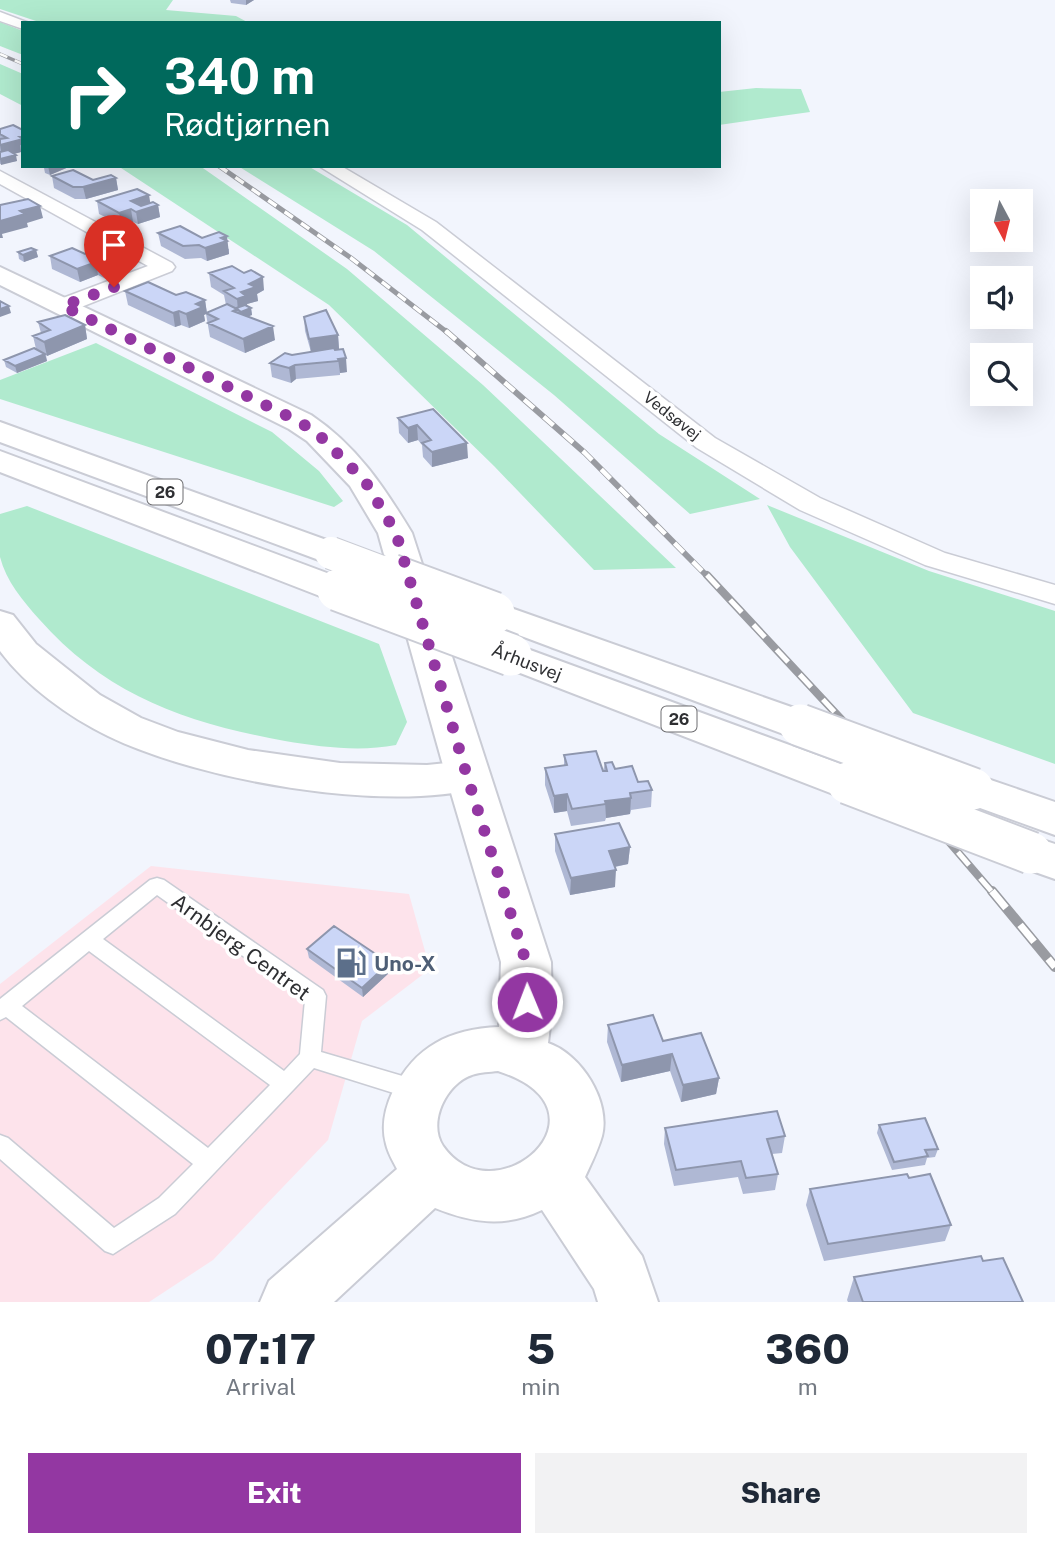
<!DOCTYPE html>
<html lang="en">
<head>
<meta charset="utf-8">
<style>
  :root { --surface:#fff; --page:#f2f2f3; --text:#1f2937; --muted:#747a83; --accent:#9337a2 }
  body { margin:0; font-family:"Public Sans",sans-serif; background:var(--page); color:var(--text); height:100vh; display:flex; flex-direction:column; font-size:26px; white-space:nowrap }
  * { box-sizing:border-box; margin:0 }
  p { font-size:23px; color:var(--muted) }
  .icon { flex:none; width:38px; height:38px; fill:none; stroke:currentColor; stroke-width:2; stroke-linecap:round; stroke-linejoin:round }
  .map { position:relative; height:1302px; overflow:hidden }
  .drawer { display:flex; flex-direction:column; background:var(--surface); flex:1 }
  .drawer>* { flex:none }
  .top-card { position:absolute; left:21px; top:21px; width:700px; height:147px; border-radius:0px; box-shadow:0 7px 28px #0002; background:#00695c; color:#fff; overflow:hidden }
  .needle { width:46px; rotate:173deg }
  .tools { position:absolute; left:970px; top:189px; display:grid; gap:14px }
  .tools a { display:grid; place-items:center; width:63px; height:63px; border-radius:0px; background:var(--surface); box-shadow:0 7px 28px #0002; font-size:35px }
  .pin { position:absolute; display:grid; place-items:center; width:60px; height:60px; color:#fff; margin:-72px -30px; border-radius:50% 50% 50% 0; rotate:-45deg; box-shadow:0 0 7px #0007 }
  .pin .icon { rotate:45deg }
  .me { position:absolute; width:77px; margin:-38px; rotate:359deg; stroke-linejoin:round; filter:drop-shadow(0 0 5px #0008) }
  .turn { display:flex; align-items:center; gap:24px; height:147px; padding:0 28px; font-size:32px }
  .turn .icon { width:91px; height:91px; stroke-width:2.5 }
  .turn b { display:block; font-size:49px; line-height:60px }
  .eta { display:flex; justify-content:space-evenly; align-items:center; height:119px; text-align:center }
  .eta b { font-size:42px; font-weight:800; line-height:49px }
  .action { display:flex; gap:14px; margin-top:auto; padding:14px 28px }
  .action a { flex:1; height:80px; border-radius:0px; background:var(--accent); color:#fff; font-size:28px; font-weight:800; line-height:80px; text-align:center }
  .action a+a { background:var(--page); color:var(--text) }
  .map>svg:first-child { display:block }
  .commercial { fill:#fde3eb }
  .green { fill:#b0eace }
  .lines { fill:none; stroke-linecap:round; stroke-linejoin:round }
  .lane-casing { stroke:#caccd5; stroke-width:3 }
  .street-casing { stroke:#caccd5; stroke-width:3 }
  .secondary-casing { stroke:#caccd5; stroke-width:4 }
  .primary-casing { stroke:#caccd5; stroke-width:4 }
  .lane { fill:#fff; fill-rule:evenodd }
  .street { fill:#fff; fill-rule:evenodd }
  .secondary { fill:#fff; fill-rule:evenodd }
  .primary { fill:#fff; fill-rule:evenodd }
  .rail-far4-casing { stroke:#999ba1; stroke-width:3.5 }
  .rail-far3-casing { stroke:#999ba1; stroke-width:5 }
  .rail-far2-casing { stroke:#999ba1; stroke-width:6 }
  .rail-far1-casing { stroke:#999ba1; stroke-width:8 }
  .rail-casing { stroke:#999ba1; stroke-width:10 }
  .rail-far4 { stroke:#fff; stroke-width:2.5; stroke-dasharray:8; stroke-linecap:butt }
  .rail-far3 { stroke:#fff; stroke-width:3.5; stroke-dasharray:10; stroke-linecap:butt }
  .rail-far2 { stroke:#fff; stroke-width:4.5; stroke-dasharray:13; stroke-linecap:butt }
  .rail-far1 { stroke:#fff; stroke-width:5; stroke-dasharray:17; stroke-linecap:butt }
  .rail { stroke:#fff; stroke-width:7; stroke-dasharray:22; stroke-linecap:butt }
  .primary-bridge-far1-casing { stroke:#caccd5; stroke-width:34; stroke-linecap:butt }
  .primary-bridge-casing { stroke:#caccd5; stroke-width:45; stroke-linecap:butt }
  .primary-bridge-far1 { stroke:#fff; stroke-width:32 }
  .primary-bridge { stroke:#fff; stroke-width:41 }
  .wall { fill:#afb8d4 }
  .shaded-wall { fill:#8e96ad }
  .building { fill:#cbd6f7; stroke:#8e96ad; stroke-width:2 }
  .route { stroke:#9337a2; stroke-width:12; stroke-dasharray:0 21.6 }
  .labels { text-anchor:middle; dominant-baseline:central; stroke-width:7; stroke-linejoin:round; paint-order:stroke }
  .far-street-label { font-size:16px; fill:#2e2f32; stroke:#fff }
  .shield { fill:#fff; stroke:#6d6d70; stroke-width:2 }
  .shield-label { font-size:16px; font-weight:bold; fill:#2e2f32 }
  .street-label { font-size:18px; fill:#2e2f32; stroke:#fff }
  .near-street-label { font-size:21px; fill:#2e2f32; stroke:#fff }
  .near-service-label { font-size:21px; font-weight:bold; fill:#4e5e75; stroke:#fff; text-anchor:start }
</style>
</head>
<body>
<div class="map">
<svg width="1055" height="1302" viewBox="0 0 1055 1302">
  <rect width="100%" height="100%" fill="#f2f5fd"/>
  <path class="commercial" d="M151 866 409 894 430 969 362 1021 328 1140 213 1260 149 1302H0V984Z"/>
  <path class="green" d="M0 0H173L166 10 236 16 249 23H42L0 9Z
    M0 22 23 31V55L0 46Z
    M0 64 23 74V106L0 94Z
    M756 88 801 89 810 112 719 125V92Z
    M118 166H200L347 269 483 385 676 568 594 570 494 466 329 305Z
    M238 166H308L407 225 659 434 760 499 690 514 554 395 374 251Z
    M96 343 272 432 319 471 343 501 334 507 0 399V380Z
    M767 505 929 571 1055 611V764L913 713 790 547Z
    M27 506 379 644 407 722 396 745C360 752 321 747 285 741 187 723 107 696 39 619 23 601 6 581 0 557 0 544 0 527 0 514Z"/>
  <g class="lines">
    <g class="lane-casing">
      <path id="lane" d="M157 878 164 880 323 990 326 996 321 1052 416 1080 424 1083 427 1090 424 1097 416 1100 314 1068 175 1214 113 1254 105 1251 0 1159V1135L8 1138 114 1228 159 1198 193 1164 6 1017 0 1020V999L150 880ZM157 895 305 1000 300 1054 284 1071 103 939ZM89 951 270 1085 208 1148 22 1006Z"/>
    </g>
    <g class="street-casing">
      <path id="street" d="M0 12 29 23H23V29L0 21Z
        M319 166H341L436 222 715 438 820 498 945 553 1055 585V604L925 565 800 510 697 448 422 230Z
        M0 171 172 263 175 267 172 271 71 311H55L52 306 55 301 148 266 0 184Z"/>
    </g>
    <g class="secondary-casing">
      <path id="secondary" d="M0 267 311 415C357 446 384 487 412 533L551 962 552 1009 548 1043C581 1054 611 1101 602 1136 598 1150 591 1164 585 1177L642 1256 658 1302H598L594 1289 542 1210C505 1228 472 1223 435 1208L334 1302H260L269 1281 397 1169C393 1161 388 1153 386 1144 381 1126 385 1108 393 1091 415 1046 450 1029 499 1027L501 962 446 776 378 533 350 486 307 441 289 429 0 285ZM498 1071C620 1110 495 1220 443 1146 427 1122 447 1083 472 1075 480 1072 490 1072 498 1071Z"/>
    </g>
    <g class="primary-casing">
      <path id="primary" d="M0 422 343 546 349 553 343 560 331 564 319 560 0 442Z
        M0 451 351 582 356 590 351 598 338 601 325 598 0 472Z
        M494 602 814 715 821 725 814 735 800 739 786 735 481 621 475 613 481 605Z
        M0 611 13 615 36 644 100 695 141 718 178 732 248 750 340 763 427 765 467 761 482 765 488 776 482 787C386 814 198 780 108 736 69 717 26 686 0 651Z
        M511 643 863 772 869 783 863 794 848 798 833 794 497 664 492 655 497 646Z
        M973 774 1055 802V835L958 800 951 789 958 778Z
        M1031 836 1055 844V879L1015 865 1008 853 1015 841Z"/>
    </g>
    <use href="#lane" class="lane"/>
    <use href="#street" class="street"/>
    <use href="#secondary" class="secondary"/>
    <use href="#primary" class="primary"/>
    <g class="rail-far4-casing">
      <path id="rail-far4" d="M0 54 23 64"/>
    </g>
    <g class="rail-far3-casing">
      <path id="rail-far3" d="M219 166 351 258 448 333"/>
    </g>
    <g class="rail-far2-casing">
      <path id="rail-far2" d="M446 331 585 453 708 577"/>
    </g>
    <g class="rail-far1-casing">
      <path id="rail-far1" d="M707 575 870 750 993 893"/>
    </g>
    <g class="rail-casing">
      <path id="rail" d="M992 891 1055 967"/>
    </g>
    <use href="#rail-far4" class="rail-far4"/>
    <use href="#rail-far3" class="rail-far3"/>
    <use href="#rail-far2" class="rail-far2"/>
    <use href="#rail-far1" class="rail-far1"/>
    <use href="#rail" class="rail"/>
    <g class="primary-bridge-far1-casing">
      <path id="primary-bridge-far1" d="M331 553 395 577"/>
    </g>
    <g class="primary-bridge-casing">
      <path id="primary-bridge" d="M391 575 494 613
        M338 590 511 655
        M800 725 973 789
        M848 783 1031 853"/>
    </g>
    <use href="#primary-bridge-far1" class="primary-bridge-far1"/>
    <use href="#primary-bridge" class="primary-bridge"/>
  </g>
  <path class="wall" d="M230 0H254L246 5 231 3Z
    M0 129 23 130V157L21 152 14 154 17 161 0 164Z
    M41 166H71L50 175 45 173 44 168Z
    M52 176 93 180 116 178 118 190 86 199H75L54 188Z
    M97 201 151 203 158 205 160 217 138 224 133 222 122 225 99 214Z
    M158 233 202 238 229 249V254L207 261 201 258 185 259 161 246Z
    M36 250 38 257 24 262 19 259 18 252Z
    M85 254 102 256V258H127L129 271 108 280 98 275 80 282 52 269 50 256Z
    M209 273 264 290 257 294 258 301 247 304V306L251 308 252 315 248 316 275 340 245 353 210 337 206 314 204 315 205 321 189 328 181 325 175 327 128 305 125 291 176 295 205 300 207 313 226 305 224 295 211 287Z
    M304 317 338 335 339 349H334L347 372 340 373V375L296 379 291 383 272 377 270 363 311 352 305 331Z
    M38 322 85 325 87 339 47 356 46 355 47 361 17 373 6 367 4 360 36 349 33 336 41 333Z
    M433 409 468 458 432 467 423 457 422 445 418 440 408 443 399 433 398 418Z
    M564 755 603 771 605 763 652 790 651 807 631 810 630 814 606 818 605 821 571 826 567 811 554 813 545 785V768L564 765Z
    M555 834 630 847 628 864 615 867V887L570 895 555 851Z
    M307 949 389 963 390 972 363 997 309 958Z
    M608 1025 663 1041 719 1078 716 1094 681 1102 670 1071 621 1082 607 1042Z
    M879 1125 938 1149 935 1157 927 1158 925 1165 892 1170 877 1133Z
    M665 1128 785 1136 782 1153 772 1154 778 1174 775 1190 743 1194 738 1177 674 1186 664 1144Z
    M909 1178 951 1225 945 1241 824 1261 806 1205 810 1189Z
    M983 1261 1023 1302H848L847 1300 854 1277Z"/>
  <path class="shaded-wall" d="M246 0H254L246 5Z
    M23 137V146L20 145 21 152 2 157 0 145Z
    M16 155 17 161 1 165 0 159Z
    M48 166H71L50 175Z
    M116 178 118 190 86 199 83 187Z
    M149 195 151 207 158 205 160 217 138 224 136 212 131 201Z
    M40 206 43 218 27 223 28 227 2 234 3 238H0V221L20 211Z
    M131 209 133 222 122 225 119 213Z
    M227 236 229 254 207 261 205 248 221 238Z
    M36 250 38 257 24 262 23 255Z
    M102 256 104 266 96 262 98 275 80 282 77 269Z
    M127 258 129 271 108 280 105 267Z
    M263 277 264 290 257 294 258 301 247 304 248 309 251 308 252 315 242 319 241 312 238 311 237 299 241 292 249 284Z
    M205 300 207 314 206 313V314L204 315 205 321 189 328 186 314 196 304Z
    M9 306 11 313 0 317V309Z
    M179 311 181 325 175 327 173 313Z
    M85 325 87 339 47 356 44 342Z
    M273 326 275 340 245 353 243 339Z
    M338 335 339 349 311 352 309 339Z
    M45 354 47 361 17 373 15 366Z
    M346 358 347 372 340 373 338 359Z
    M295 365 296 379 291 383 289 368Z
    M417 425 418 440 408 443V428Z
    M467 443 468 458 432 467V452Z
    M567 794V811L554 813V796Z
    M631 798 630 814 606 818 605 801Z
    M630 847 628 864 608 868 609 851Z
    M616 870 615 887 570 895 571 878Z
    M389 963 390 972 363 997 362 988Z
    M672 1054 670 1071 621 1082 622 1065Z
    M719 1078 716 1094 681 1102 683 1085Z"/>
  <path class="building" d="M13 125 23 130V137H20L23 139 0 145V139L7 138 0 134V129Z
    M8 150 16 155 0 159V152Z
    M73 170 93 180 111 175 116 178 83 187H73L52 176Z
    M137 189 149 195 131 201 141 206 153 202 158 205 136 212 131 209 119 213 97 201Z
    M28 199 40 206 20 211 25 214 0 221V205Z
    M180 226 202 238 219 232 227 236 221 238 227 241 205 248 199 245 183 246 158 233Z
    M31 248 36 250 23 255 18 252Z
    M72 248 85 254 91 251 102 256 95 259 97 260 115 253 127 258 105 267 96 262 77 269 50 256Z
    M232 266 244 273 251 270 263 277 249 284 256 287 241 292 246 296 237 299 224 291 234 288 209 273Z
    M148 282 176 295 186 292 205 300 196 304 203 307 186 314 179 311 173 313 125 291Z
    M0 301 9 306 0 309Z
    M227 304 237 309 233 311 273 326 243 339 208 323 218 319 206 313Z
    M245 305 251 308 241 312 236 308Z
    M326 310 338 335 309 339 304 317Z
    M65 315 85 325 44 342 33 336 50 330 38 322Z
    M34 348 45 354 15 366 4 360Z
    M334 348 335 350 343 349 346 358 338 359 339 361 295 365 289 368 270 363 285 353 292 355Z
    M433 409 467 443 432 452 422 443 431 440 417 425 408 428 398 418Z
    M596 751 603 771H607L605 763 612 762 615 769 632 766 638 782 648 781 652 790 630 793 631 798 605 801 606 804 572 809 567 794 554 796 545 768 567 765 564 755Z
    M619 823 630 847 609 851 616 870 571 878 555 834Z
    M334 926 389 963 362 988 307 949Z
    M653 1015 663 1041 701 1033 719 1078 683 1085 672 1054 622 1065 608 1025Z
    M777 1111 785 1136 767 1139 778 1174 746 1178 741 1161 676 1170 665 1128Z
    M925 1118 938 1149 925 1150 928 1156 894 1162 879 1125Z
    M907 1174 909 1178 930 1174 951 1225 828 1244 810 1189Z
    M981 1256 983 1261 1003 1258 1023 1302H863L854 1277Z"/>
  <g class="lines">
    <path class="route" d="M114 287 63 306 300 422 318 434 365 481 396 533 467 776 526 962 527 1002"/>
  </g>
  <defs>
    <g id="fuel-bare" transform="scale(2.415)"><path d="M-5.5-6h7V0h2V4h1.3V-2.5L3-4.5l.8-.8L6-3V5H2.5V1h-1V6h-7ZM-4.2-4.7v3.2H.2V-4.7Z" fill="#5c6f8a" stroke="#fff" stroke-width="2.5" paint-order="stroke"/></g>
  </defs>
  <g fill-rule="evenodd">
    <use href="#fuel-bare" x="351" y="963"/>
  </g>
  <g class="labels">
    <g class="far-street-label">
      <text transform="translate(672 416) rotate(38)">Vedsøvej</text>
    </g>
    <g class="shield">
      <rect x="147.5" y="479.5" width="35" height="25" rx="5"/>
      <rect x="661.5" y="706.5" width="35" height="25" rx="5"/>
    </g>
    <g class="shield-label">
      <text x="165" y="492">26</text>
      <text x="679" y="719">26</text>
    </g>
    <g class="street-label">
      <text transform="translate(527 662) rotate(21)">Århusvej</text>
    </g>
    <g class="near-street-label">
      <text transform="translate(241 947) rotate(36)">Arnbjerg Centret</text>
    </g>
    <g class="near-service-label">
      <text x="374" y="963">Uno-X</text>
    </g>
  </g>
</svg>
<div class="tools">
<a><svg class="needle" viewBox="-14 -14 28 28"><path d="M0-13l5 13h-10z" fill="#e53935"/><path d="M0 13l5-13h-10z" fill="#747a83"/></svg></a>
<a><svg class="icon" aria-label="sound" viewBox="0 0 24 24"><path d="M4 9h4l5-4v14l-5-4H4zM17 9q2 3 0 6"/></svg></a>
<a><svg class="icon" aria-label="search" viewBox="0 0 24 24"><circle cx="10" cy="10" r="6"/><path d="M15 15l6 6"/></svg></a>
</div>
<div class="pin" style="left:114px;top:287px;background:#d93025"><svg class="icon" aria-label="arrive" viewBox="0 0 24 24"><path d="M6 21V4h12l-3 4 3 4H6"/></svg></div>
<svg class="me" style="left:527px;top:1002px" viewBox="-20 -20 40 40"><circle r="17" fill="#9337a2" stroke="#fff" stroke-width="3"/><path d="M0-11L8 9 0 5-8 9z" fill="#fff"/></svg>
<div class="top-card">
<div class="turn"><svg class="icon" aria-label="right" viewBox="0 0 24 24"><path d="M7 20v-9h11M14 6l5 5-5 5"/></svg><div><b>340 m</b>Rødtjørnen</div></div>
</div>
</div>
<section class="drawer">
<div class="eta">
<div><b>07:17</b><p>Arrival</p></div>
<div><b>5</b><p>min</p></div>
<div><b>360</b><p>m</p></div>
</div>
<div class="action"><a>Exit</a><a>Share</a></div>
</section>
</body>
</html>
